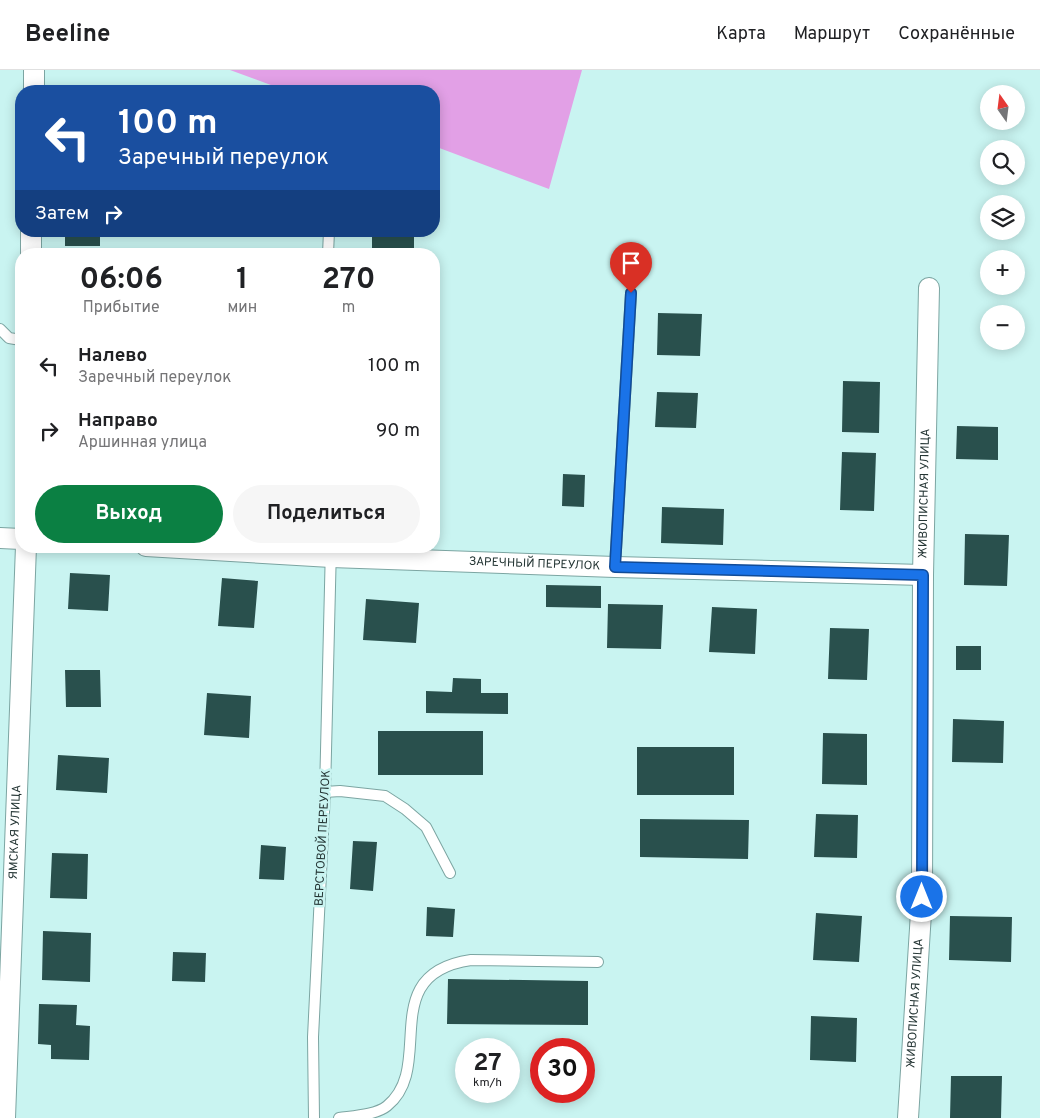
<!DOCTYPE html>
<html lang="ru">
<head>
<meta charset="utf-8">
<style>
  :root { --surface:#fff; --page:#f6f6f6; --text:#202124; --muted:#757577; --line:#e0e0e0; --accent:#0b8043 }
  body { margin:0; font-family:Overpass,sans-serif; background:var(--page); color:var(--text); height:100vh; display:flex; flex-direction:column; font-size:19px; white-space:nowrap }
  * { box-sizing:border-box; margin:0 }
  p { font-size:16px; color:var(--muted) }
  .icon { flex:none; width:28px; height:28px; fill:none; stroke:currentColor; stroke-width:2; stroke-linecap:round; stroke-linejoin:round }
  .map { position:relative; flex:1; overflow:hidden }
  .drawer { position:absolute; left:15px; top:178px; width:425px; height:305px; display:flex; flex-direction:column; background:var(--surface); border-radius:20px; box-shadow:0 2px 12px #0003 }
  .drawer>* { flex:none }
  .guide { position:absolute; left:15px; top:15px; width:425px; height:152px; border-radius:20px; box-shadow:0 2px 12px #0003; background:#1a4fa0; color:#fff; overflow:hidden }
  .needle { width:32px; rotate:346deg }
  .buttons { position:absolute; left:980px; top:15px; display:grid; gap:10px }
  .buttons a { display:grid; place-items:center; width:45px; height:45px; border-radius:50%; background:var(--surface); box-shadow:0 2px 12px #0003; font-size:25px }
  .speed { position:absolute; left:455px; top:968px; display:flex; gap:10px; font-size:25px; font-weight:700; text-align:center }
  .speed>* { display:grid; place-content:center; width:65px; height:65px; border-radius:50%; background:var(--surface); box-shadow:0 2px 12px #0003; line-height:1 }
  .speed small { font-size:12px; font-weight:400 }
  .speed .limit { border:8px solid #d22; background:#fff; color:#111 }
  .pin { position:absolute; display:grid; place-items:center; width:42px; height:42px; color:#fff; margin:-51px -21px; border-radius:50% 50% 50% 0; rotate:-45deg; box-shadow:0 0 5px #0007 }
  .pin .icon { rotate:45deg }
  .me { position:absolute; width:55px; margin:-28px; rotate:0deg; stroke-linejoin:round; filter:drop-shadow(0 0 4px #0008) }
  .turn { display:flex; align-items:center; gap:18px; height:105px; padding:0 20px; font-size:22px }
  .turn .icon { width:65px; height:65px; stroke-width:2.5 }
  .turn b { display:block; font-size:35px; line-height:42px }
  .then { display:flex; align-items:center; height:48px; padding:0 20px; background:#0003; gap:10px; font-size:19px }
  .eta { display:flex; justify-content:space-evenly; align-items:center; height:85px; text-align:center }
  .eta b { font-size:30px; font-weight:700; line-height:35px }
  .primary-button { display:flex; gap:10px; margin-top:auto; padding:10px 20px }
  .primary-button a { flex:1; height:58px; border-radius:30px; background:var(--accent); color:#fff; font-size:20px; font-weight:700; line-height:58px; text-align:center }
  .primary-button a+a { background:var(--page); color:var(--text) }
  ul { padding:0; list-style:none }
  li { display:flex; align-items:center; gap:15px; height:65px; padding:0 20px }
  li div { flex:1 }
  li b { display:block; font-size:19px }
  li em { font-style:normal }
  header { display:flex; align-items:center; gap:30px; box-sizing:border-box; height:70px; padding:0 25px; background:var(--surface); border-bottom:1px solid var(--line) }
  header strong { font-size:24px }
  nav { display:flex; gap:28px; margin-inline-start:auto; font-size:18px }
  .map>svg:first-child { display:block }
  .forest { fill:#e2a0e6 }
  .building { fill:#29504d }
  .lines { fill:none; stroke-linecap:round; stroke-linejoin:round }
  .service-casing { stroke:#7ca5a2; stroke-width:12 }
  .minor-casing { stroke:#7ca5a2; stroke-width:22 }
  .service { stroke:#fff; stroke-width:10 }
  .minor { stroke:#fff; stroke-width:20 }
  .route-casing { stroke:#114b97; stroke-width:12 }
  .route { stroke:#1a73e8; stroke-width:9 }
  .labels { text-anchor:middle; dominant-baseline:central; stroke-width:5; stroke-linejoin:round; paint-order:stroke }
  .street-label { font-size:12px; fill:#243534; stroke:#c9f4f1 }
</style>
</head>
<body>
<header>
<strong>Beeline</strong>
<nav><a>Карта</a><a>Маршрут</a><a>Сохранённые</a></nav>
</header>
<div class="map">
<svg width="1040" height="1048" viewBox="0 0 1040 1048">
  <rect width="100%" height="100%" fill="#c9f4f1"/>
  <path class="forest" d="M230 0H582L549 119 434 76V21H287Z"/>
  <path class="building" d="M65 161H100V176H65Z
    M372 161H414V184H372Z
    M658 243 702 244 700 286 657 285Z
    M843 311 880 312 879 363 842 362Z
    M657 322 698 323 696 358 655 357Z
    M957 356 998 357V390L956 389Z
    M842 382 876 383 874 441 840 440Z
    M563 404 585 405 584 437 562 436Z
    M662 437 724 439 723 475 661 473Z
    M965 464 1009 465 1007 516 964 515Z
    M70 503 110 505 108 541 68 539Z
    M222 508 258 511 254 558 218 556Z
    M546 515 601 516V538L546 537Z
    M366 529 419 533 416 573 363 570Z
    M608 534 663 535 661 579 607 578Z
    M712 537 757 539 755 584 709 582Z
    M830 558 869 559 867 610 828 609Z
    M956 576H981V600H956Z
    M65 600H100L101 637H66Z
    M453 608 481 609V623H508V644L426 643V621L452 622Z
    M207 623 251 626 249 668 204 665Z
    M953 649 1004 651 1003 693 952 692Z
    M378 661H483V705H378Z
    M823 663 867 664V715L822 714Z
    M637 677H734V725H637Z
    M58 685 109 688 107 723 56 720Z
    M816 744 858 745 857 788 814 787Z
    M640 749 749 750 748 789 640 787Z
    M353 771 377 772 373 821 350 819Z
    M261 775 286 777 284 810 259 809Z
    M52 783 88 784 87 829 50 828Z
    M427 837 455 839 453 867 426 866Z
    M816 843 862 846 859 892 813 890Z
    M950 846 1012 847 1011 892 949 890Z
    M43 861 91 863 90 912 42 910Z
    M173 882 206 883 205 912 172 911Z
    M448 909 588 911V955L447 954Z
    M39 934 77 935 76 955 90 956 89 990 51 989V975L38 974Z
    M811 946 857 948 856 992 810 990Z
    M951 1006H1002L1001 1048H950Z"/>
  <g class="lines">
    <g class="service-casing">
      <path id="service" d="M328 184 329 161
        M0 259 9 268 21 270
        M615 497 631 223
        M325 722 340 721 385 726 405 739 426 757 450 803
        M314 1048 313 967 325 722 331 476
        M339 1048C353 1046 376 1045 387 1036 437 996 374 904 471 890L598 892"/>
    </g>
    <g class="minor-casing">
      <g id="minor">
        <path d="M34 21V0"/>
        <path d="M31 184V161"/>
        <path d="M0 468 21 469"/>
        <path id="s1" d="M146 476 331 487 615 497 923 505"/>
        <path id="s2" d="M5 1048 26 476"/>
        <path id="s3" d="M908 1048 922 827 923 505 929 218"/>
      </g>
    </g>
    <use href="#service" class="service"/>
    <use href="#minor" class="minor"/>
  </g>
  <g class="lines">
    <g class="route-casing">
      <path id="route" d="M631 223 615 497 923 505 922 827"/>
    </g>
    <use href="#route" class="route"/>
  </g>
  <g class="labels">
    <g class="street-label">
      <text stroke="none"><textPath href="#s3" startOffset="625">ЖИВОПИСНАЯ УЛИЦА</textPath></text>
      <text stroke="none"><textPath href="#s1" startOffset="389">ЗАРЕЧНЫЙ ПЕРЕУЛОК</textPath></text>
      <text stroke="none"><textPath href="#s2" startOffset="286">ЯМСКАЯ УЛИЦА</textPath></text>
      <text transform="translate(323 768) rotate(-87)">ВЕРСТОВОЙ ПЕРЕУЛОК</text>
      <text stroke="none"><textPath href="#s3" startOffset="115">ЖИВОПИСНАЯ УЛИЦА</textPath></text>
    </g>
  </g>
</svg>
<div class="buttons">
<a><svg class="needle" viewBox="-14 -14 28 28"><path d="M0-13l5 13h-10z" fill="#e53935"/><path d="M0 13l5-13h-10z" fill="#757577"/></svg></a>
<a><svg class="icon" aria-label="search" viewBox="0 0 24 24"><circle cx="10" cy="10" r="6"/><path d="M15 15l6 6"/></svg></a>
<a><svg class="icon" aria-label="layers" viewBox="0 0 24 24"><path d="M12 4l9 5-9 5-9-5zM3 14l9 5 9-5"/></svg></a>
<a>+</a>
<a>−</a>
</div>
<div class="speed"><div>27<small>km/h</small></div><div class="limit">30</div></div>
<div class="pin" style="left:631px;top:223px;background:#d93025"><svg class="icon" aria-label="arrive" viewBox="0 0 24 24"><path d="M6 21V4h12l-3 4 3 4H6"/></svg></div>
<svg class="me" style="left:922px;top:827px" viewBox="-20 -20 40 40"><circle r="17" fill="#1a73e8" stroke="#fff" stroke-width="3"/><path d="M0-11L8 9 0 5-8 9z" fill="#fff"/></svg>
<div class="guide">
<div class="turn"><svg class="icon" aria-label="left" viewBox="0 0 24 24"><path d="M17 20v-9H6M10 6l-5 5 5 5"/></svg><div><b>100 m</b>Заречный переулок</div></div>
<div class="then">Затем<svg class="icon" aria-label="right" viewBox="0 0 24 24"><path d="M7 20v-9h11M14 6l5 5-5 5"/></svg></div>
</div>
<section class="drawer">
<div class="eta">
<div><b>06:06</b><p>Прибытие</p></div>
<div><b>1</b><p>мин</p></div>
<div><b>270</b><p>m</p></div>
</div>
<ul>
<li><svg class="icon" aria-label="left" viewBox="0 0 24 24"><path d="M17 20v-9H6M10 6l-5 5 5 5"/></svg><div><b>Налево</b><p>Заречный переулок</p></div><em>100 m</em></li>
<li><svg class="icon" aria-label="right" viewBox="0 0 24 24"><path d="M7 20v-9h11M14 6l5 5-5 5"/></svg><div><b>Направо</b><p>Аршинная улица</p></div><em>90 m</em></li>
</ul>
<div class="primary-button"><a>Выход</a><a>Поделиться</a></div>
</section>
</div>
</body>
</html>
